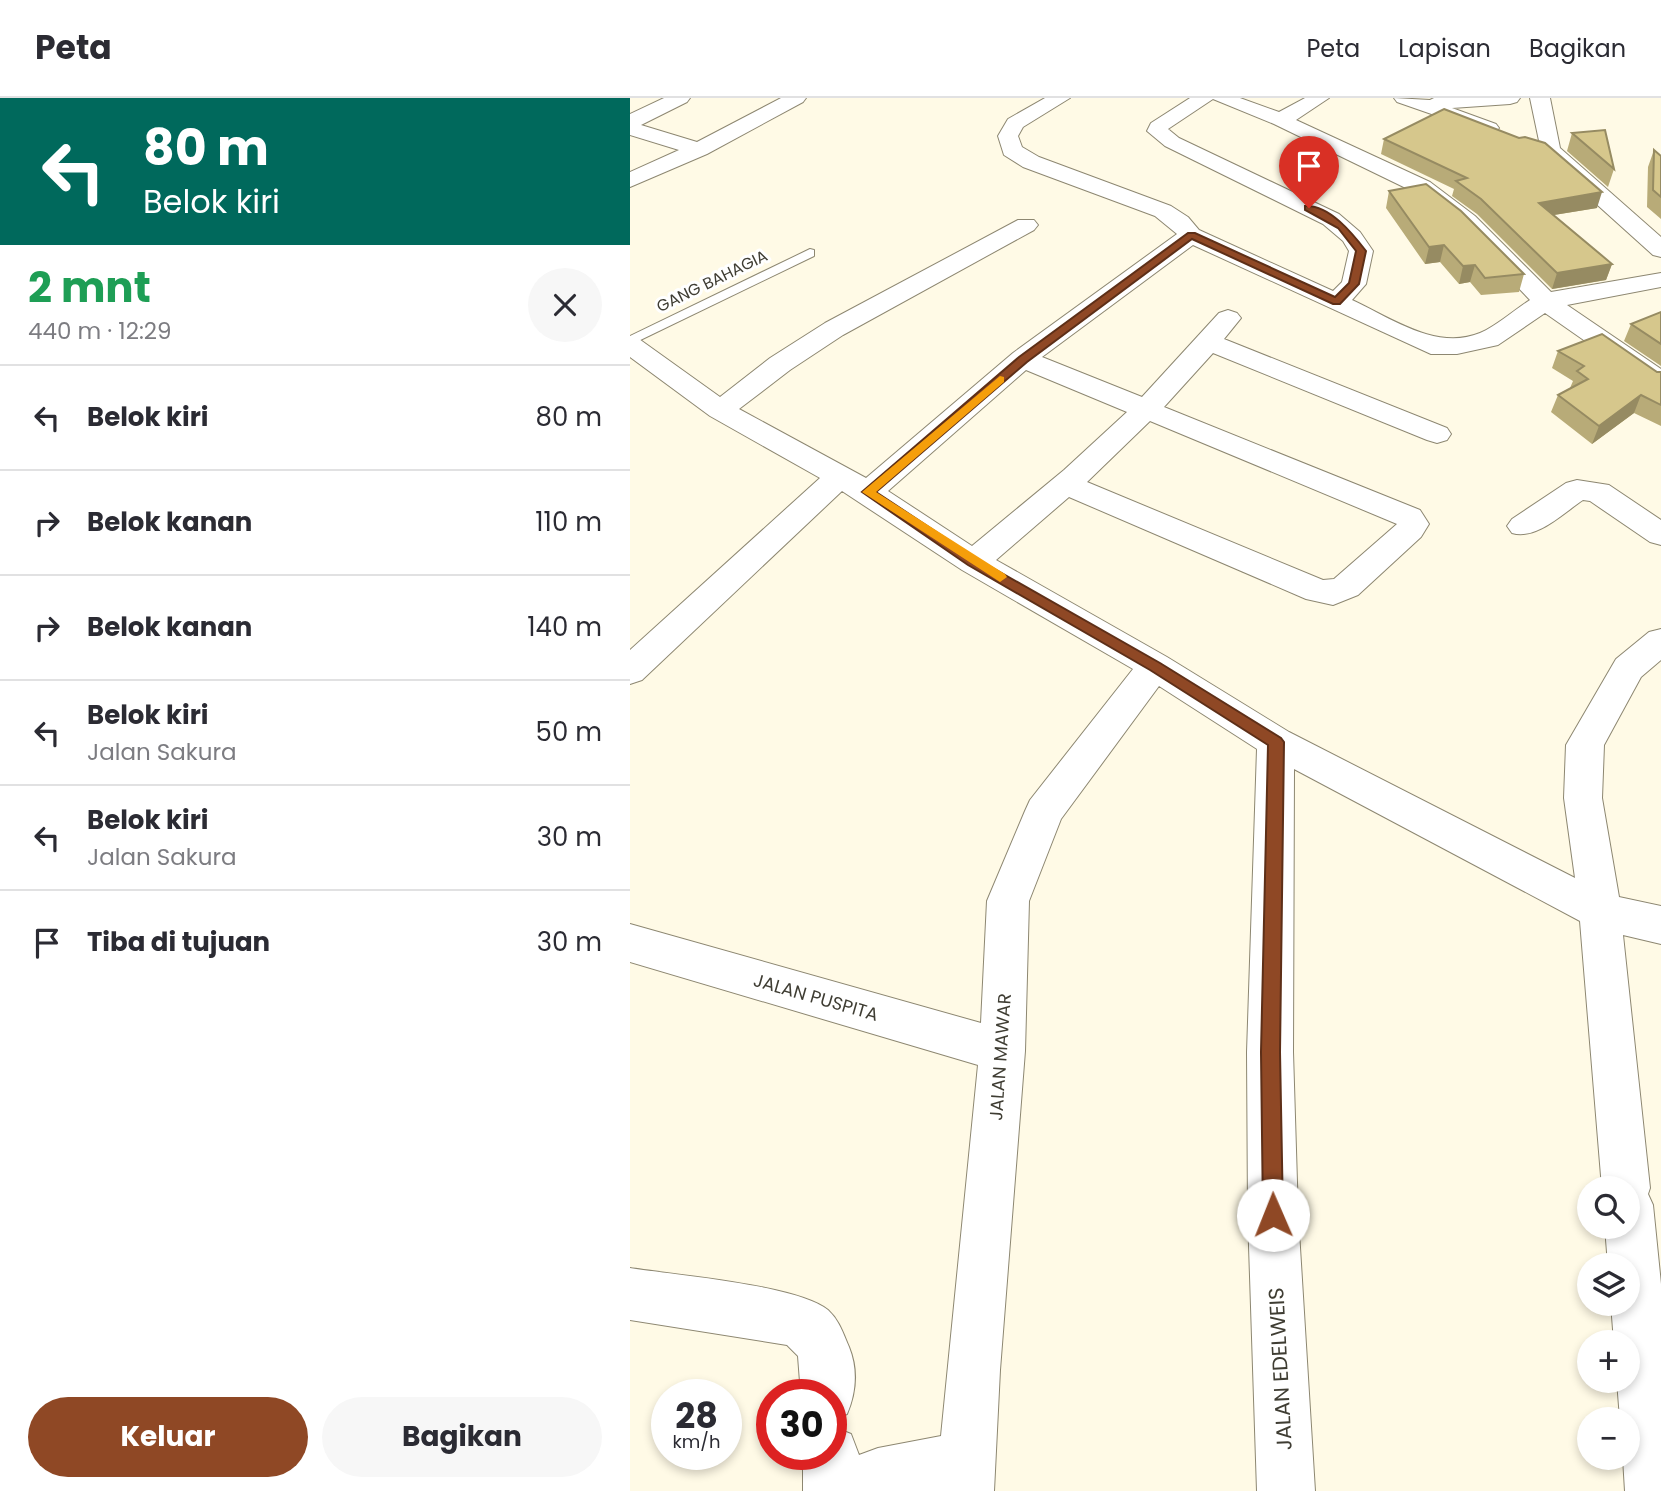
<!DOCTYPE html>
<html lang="id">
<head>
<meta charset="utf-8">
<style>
  :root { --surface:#fff; --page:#f7f7f7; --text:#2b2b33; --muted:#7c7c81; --line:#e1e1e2; --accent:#8f4825 }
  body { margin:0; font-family:Poppins,sans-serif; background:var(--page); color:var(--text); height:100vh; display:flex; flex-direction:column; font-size:26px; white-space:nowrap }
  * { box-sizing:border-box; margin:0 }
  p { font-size:23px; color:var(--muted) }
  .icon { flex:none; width:38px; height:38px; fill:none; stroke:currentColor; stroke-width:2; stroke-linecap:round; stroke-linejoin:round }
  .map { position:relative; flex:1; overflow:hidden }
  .panel { display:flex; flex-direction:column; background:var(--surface); width:630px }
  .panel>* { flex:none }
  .hud { background:#00695c; color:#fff; overflow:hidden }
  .fabs { position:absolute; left:947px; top:1078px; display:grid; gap:14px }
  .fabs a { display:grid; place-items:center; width:63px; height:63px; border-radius:50%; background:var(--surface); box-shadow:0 4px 10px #0003; font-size:35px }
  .speed { position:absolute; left:21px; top:1281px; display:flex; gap:14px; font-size:35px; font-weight:700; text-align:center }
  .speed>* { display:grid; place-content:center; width:91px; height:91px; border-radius:50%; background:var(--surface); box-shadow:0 4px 10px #0003; line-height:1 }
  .speed small { font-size:18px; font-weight:400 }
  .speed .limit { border:10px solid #d22; background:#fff; color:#111 }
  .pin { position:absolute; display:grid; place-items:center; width:60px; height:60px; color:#fff; margin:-72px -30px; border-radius:50% 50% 50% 0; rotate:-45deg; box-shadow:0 0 7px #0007 }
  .pin .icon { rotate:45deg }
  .me { position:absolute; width:77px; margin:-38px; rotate:359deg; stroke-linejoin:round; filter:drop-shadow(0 0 5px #0008) }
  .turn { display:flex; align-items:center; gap:24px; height:147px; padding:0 28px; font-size:32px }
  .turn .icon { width:91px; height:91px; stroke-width:2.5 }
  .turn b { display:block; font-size:49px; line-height:60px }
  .round { display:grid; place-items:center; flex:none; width:74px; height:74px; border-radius:37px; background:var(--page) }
  .headline { display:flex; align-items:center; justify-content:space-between; height:119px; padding:0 28px }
  h1 { font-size:42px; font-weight:700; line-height:52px; color:#1e9e55 }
  .button { display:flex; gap:14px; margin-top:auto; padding:14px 28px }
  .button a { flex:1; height:80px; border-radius:42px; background:var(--accent); color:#fff; font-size:28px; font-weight:700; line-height:80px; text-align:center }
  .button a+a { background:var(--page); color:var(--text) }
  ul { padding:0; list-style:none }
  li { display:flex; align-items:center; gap:21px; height:105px; padding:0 28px; border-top:2px solid var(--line) }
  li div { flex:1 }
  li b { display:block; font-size:26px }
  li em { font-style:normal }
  header { display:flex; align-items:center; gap:42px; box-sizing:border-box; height:98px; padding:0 35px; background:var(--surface); border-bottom:2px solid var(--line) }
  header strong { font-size:33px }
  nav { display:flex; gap:38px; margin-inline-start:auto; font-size:24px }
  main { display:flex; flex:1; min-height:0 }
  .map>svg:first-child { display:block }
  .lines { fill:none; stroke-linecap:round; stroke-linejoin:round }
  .lane-casing { stroke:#8d8771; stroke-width:2 }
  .street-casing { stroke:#8d8771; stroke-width:2 }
  .lane { fill:#fff; fill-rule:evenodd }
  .street { fill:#fff; fill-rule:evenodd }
  .wall { fill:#b8ab78 }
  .shaded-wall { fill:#968b62 }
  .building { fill:#d6c78c; stroke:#968b62; stroke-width:2 }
  .route { fill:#8f4825; stroke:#5d2f18; stroke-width:2 }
  .slow { fill:#f59e0b }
  .labels { text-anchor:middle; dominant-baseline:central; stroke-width:6; stroke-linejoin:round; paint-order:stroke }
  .far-street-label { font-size:16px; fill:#3f3d33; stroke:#fff }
  .street-label { font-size:18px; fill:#3f3d33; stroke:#fff }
  .near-street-label { font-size:21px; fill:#3f3d33; stroke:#fff }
</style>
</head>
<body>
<header>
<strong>Peta</strong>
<nav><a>Peta</a><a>Lapisan</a><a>Bagikan</a></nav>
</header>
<main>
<section class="panel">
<div class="hud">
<div class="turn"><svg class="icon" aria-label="left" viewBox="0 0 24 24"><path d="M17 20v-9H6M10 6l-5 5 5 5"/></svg><div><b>80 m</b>Belok kiri</div></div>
</div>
<div class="headline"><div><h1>2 mnt</h1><p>440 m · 12:29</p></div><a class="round"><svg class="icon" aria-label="close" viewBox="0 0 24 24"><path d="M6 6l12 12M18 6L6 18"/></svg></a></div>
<ul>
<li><svg class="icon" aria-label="left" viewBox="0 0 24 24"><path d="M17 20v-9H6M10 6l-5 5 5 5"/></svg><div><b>Belok kiri</b></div><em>80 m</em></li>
<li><svg class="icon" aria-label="right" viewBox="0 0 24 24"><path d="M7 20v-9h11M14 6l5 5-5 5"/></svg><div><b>Belok kanan</b></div><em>110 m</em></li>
<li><svg class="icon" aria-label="right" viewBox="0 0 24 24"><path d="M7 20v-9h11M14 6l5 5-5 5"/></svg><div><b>Belok kanan</b></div><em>140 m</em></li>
<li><svg class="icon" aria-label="left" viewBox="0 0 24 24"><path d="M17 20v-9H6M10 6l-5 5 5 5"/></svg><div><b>Belok kiri</b><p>Jalan Sakura</p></div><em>50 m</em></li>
<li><svg class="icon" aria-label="left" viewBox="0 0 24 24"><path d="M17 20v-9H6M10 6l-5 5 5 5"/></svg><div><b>Belok kiri</b><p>Jalan Sakura</p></div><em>30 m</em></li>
<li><svg class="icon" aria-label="arrive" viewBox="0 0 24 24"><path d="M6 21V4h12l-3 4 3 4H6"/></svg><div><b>Tiba di tujuan</b></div><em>30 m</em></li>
</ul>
<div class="button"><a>Keluar</a><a>Bagikan</a></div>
</section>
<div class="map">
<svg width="1031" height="1393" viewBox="0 0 1031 1393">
  <rect width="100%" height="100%" fill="#fffae6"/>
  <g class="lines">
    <g class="lane-casing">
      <path id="lane" d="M180 151 184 152V158L0 247V238Z"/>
    </g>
    <g class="street-casing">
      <path id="street" d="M34 0H60L57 4 11 27 67 44 151 0H176L173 4 77 56 0 89V74L49 52 0 37V16Z
        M415 0H440L393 29 388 38 392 49 409 59 541 108 558 119 569 132 703 193 712 184 719 153 713 143 693 126 535 48 517 33 521 25 560 0H610L649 14 675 0H699L666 22 800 84 845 118 921 194 1031 175V189L937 207 1031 271V291L1021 289 915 215 868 247 827 256H801L563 147 412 259 512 299 589 215 598 212 607 215 611 220 594 241 817 330 821 336 817 342 807 345 797 342 583 255 534 309 790 412 799 426 791 439 728 497 703 507 676 501 439 399 366 462 537 559 659 634 945 780 934 700 936 647 986 561 1019 534 1031 531V562L1011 579 974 647 972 700 989 799 1031 808V846L993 837 1020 1090 1018 1096 1023 1107 1031 1186V1393H995L993 1360H998V1321H990L987 1283H998V1244H984L981 1206H998V1167H978L975 1129H998V1090H972L950 823 664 671 663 954 668 1117 685 1393H627L618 1117 617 954 627 651 529 588 431 721 399 803 395 953 370 1272 364 1393H173V1356H201V1328L221 1336 229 1357 248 1350 311 1338 348 967 0 864V826L351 925 357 803 395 713 400 702 503 571 332 472 212 393 12 582 0 586V552L190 380 80 318 0 259V239L9 241 90 299 140 260 195 225 388 122H404L408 127 404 132 213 237 160 272 109 311 236 380 383 255 547 136 525 118 393 69 374 57 368 38 378 21ZM583 1 644 26 784 94 829 128 900 202C884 212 867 228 850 235 806 253 761 220 722 202L736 186 743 153 730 134 709 116 549 40 538 31ZM396 272 497 314 434 372 342 448 258 393ZM520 323 767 426 704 481 693 482 457 384Z
        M764 0 800 2 804 0H890L887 4 880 6 822 10 866 26 869 30 866 34 859 36 767 4Z
        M900 0H920L930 50 1031 139V159L1023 157 912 57Z
        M947 382 979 387 1031 422V447L1020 444 960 403 953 402C932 416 907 442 882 435L877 428 882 421 936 385Z
        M0 1170C44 1177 168 1187 198 1212 209 1222 213 1235 219 1249 228 1271 226 1295 217 1316L201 1323V1297H171L168 1258 157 1247 0 1222Z"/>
    </g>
    <use href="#lane" class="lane"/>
    <use href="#street" class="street"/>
  </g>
  <path class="wall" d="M942 35 984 71 978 89 937 53Z
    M754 41 967 110 924 117 982 166 976 182 922 191 847 116 822 98 824 91 751 56Z
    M1024 52 1031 58V121L1017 109 1018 69Z
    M759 93 894 176 889 194 851 197 840 184 829 186 810 164 795 166 756 110Z
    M1031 214V268L994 243 1001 226Z
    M928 253 1031 274V328L1004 315 962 346 921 314 928 297 940 290 943 283 922 270Z"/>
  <path class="shaded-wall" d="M972 94 967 110 905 120 909 105Z
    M814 147 810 164 795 166 799 149Z
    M982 166 976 182 922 191 927 175Z
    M845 167 840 184 829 186 833 168Z
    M1011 297 1004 315 962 346 969 328Z"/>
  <path class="building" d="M814 11 889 40 895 39 915 45 972 94 909 105 982 166 927 175 851 101 826 83 837 80 754 41Z
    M975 32 984 71 942 35Z
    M1024 52 1031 58V99L1023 92Z
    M796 86 831 113 894 176 855 180 845 167 833 168 814 147 799 149 759 93Z
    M1031 214V246L1001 226Z
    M972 236 1027 274H1031V307L1011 297 969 328 928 297 958 281 947 273 954 268 928 253Z"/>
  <path class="route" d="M675 108C699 106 723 136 736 153L729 186 710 206H703L562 141 397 264 246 394 347 461 530 565 651 640 654 644 650 954 653 1117 650 1124 643 1127 636 1124 633 1117 631 954 638 647 520 572 338 467 232 394 389 259 558 135H565L705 199 719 185 726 153 708 130 675 112Z"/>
  <path class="slow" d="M370 278 374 279V284L246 394 375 476 377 479 370 484 232 394Z"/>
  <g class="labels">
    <g class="far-street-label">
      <text transform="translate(82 183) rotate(-26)">GANG BAHAGIA</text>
    </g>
    <g class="street-label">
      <text transform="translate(186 899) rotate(16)">JALAN PUSPITA</text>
      <text transform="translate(370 959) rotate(-86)">JALAN MAWAR</text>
    </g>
    <g class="near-street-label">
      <text transform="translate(650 1271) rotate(-93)">JALAN EDELWEIS</text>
    </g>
  </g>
</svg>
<div class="fabs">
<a><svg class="icon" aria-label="search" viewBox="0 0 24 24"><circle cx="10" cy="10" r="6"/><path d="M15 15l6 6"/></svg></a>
<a><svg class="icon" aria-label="layers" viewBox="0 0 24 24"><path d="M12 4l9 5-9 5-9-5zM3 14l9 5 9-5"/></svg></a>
<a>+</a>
<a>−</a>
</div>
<div class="speed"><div>28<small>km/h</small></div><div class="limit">30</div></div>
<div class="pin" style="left:679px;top:110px;background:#d93025"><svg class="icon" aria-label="arrive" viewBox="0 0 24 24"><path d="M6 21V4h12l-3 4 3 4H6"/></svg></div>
<svg class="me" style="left:643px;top:1117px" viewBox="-20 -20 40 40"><circle r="19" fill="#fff"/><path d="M0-13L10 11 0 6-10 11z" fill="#8f4825"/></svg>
</div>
</main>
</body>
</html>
